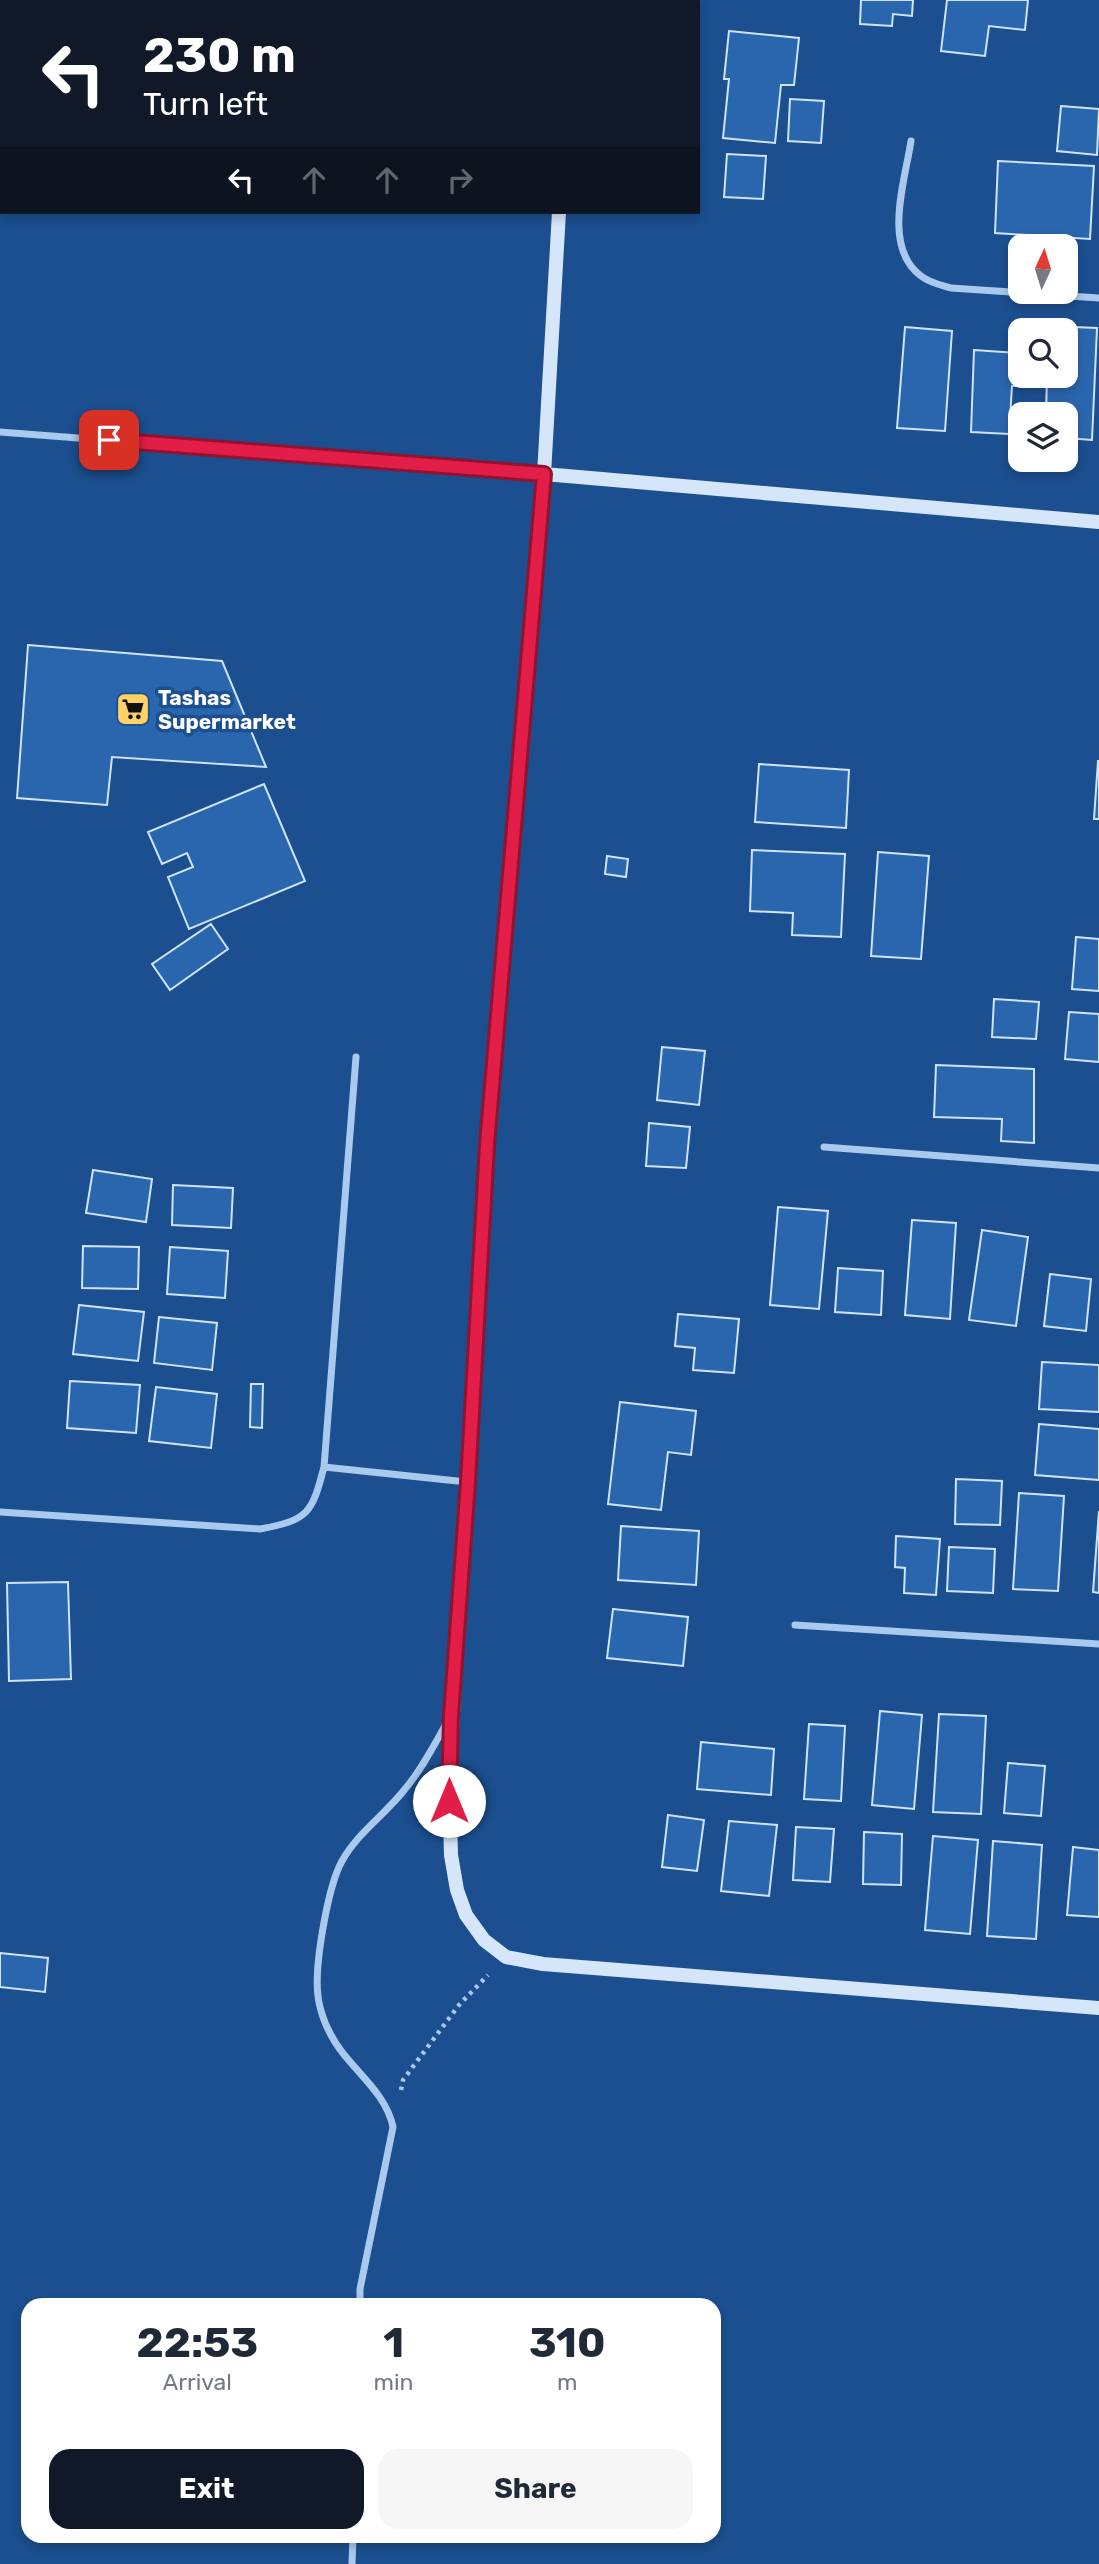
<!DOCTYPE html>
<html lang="en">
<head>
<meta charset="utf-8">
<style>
  :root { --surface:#fff; --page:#f6f6f7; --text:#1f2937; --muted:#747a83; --accent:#111827 }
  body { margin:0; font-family:Rubik,sans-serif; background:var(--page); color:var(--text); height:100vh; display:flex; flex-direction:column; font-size:26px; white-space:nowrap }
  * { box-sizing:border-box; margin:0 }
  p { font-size:23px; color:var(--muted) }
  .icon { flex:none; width:38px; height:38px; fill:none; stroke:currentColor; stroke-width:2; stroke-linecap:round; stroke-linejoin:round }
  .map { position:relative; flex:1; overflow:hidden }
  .drawer { position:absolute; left:21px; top:2298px; width:700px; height:245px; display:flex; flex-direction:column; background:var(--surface); border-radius:21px; box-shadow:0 4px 10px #0003 }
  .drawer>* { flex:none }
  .top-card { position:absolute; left:0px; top:0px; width:700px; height:214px; box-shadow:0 4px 10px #0003; background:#111827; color:#fff; overflow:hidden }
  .needle { width:46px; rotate:4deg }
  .controls { position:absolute; left:1008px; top:234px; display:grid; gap:14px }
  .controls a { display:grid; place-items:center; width:70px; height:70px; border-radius:14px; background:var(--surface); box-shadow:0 4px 10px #0003; font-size:35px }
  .pin { position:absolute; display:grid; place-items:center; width:60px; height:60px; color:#fff; margin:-30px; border-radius:14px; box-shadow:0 4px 10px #0006 }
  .me { position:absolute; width:77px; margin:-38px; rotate:0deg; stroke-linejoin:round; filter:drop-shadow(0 0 5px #0008) }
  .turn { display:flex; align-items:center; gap:24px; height:147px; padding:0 28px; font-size:32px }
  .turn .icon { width:91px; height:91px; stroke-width:2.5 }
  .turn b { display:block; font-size:49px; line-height:60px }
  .lanes { display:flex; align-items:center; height:66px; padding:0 28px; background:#0003; justify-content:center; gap:35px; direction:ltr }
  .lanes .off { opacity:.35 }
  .eta { display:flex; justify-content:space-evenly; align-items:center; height:119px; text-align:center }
  .eta b { font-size:42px; font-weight:700; line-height:49px }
  .cta { display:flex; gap:14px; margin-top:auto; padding:14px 28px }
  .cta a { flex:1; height:80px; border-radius:21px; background:var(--accent); color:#fff; font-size:28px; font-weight:700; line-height:80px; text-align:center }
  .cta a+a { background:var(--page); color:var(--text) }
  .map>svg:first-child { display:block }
  .building { fill:#2a66ad; stroke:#cfe3fa; stroke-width:2 }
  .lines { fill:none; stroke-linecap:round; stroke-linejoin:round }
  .path { stroke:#a9c9ee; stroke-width:4.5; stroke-dasharray:3.5 5; stroke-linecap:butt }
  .street { stroke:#a9c9ee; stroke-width:7 }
  .secondary { stroke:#d6e6fa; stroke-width:14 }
  .route-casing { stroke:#92132f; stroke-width:18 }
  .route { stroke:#e11d48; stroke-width:12 }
  .labels { text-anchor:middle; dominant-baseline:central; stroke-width:7; stroke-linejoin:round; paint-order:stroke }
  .poi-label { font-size:21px; font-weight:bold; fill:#fff; stroke:#1b4f8f; text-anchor:start }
</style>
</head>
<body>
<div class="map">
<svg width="1099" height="2564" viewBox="0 0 1099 2564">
  <rect width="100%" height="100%" fill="#1b4f8f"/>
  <path class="building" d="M5 0H42L5 2Z
    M77 0H104L122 2H77Z
    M861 0H913L912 16 893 14 892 26 860 24Z
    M947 0H1028L1025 30 989 26 985 56 941 51Z
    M729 31 799 38 794 85H781L775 143 723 138 729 79H724Z
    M790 99 824 101 821 143 788 141Z
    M1061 106 1099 109 1097 155 1057 151Z
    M0 142H2V200H0Z
    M727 154 766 156 763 199 724 197Z
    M998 161 1094 166 1090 239 995 233Z
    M905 327 952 331 945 431 897 428Z
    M1074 327 1097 328 1092 440 1066 438V415H1046L1047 376H1066V342L1073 343Z
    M974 350 1018 353 1016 386H1012L1009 434 971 432Z
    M28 645 222 661 266 767 112 757 107 805 17 798Z
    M1098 761H1099V819H1094Z
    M759 764 849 770 846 828 755 822Z
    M264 784 305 881 189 929 168 877 193 867 187 853 162 864 148 832Z
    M752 850 845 854 841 937 792 935 793 913 750 911Z
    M878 852 929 856 921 959 871 956Z
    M607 856 628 859 626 877 605 874Z
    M211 924 228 949 170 990 152 964Z
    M1076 937 1099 939V991L1072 989Z
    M994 999 1039 1002 1036 1039 992 1037Z
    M1069 1012 1099 1014V1062L1065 1059Z
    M662 1047 705 1051 699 1105 657 1100Z
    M936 1065 1034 1069V1143L1001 1141 1002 1119 934 1117Z
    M649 1123 690 1127 686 1168 646 1166Z
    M93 1170 152 1179 146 1222 86 1213Z
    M173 1185 233 1188 231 1228 172 1225Z
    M778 1207 828 1211 819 1309 770 1305Z
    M912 1220 956 1223 950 1319 905 1315Z
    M982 1230 1028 1237 1016 1326 969 1320Z
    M83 1246 139 1247 138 1289 82 1288Z
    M170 1247 228 1251 225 1298 167 1294Z
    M838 1268 883 1271 881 1315 835 1312Z
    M1050 1274 1091 1279 1086 1331 1044 1326Z
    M79 1305 144 1312 138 1361 73 1354Z
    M678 1314 739 1319 734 1373 693 1370 695 1348 675 1346Z
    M159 1317 217 1323 212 1370 154 1363Z
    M1042 1362 1099 1365V1412L1039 1409Z
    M70 1381 140 1385 136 1433 67 1428Z
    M251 1384H263L262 1428 250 1427Z
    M156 1387 217 1394 211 1448 149 1441Z
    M620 1402 696 1411 691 1455 668 1452 661 1510 608 1504Z
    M1039 1424 1099 1429V1480L1035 1475Z
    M956 1479 1002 1481 1000 1525 955 1524Z
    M1019 1493 1064 1496 1058 1591 1013 1589Z
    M1099 1511V1593L1093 1592Z
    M621 1526 699 1531 696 1585 618 1580Z
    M896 1536 940 1539 936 1595 904 1593 905 1568 895 1567Z
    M949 1547 995 1549 993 1593 947 1591Z
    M68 1582 71 1679 9 1681 7 1583Z
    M613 1609 688 1617 683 1666 607 1658Z
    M880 1711 922 1715 914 1809 872 1805Z
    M939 1714 986 1716 981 1814 933 1812Z
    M809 1724 845 1726 841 1801 804 1799Z
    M701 1742 774 1749 771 1795 697 1789Z
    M1008 1763 1045 1766 1041 1816 1004 1813Z
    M668 1815 704 1820 697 1871 662 1867Z
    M729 1821 777 1825 769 1896 721 1891Z
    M796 1827 834 1829 830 1882 793 1880Z
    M864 1832 902 1834 901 1885 863 1884Z
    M933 1836 978 1840 970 1934 925 1930Z
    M993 1841 1042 1845 1036 1939 987 1936Z
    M1073 1847 1099 1850V1917L1067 1915Z
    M0 1953 48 1958 45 1992 0 1987Z"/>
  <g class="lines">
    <path class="path" d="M401 2090 403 2080 459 2005 488 1975"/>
    <path class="street" d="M911 141C905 181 882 247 921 276 930 283 941 285 951 288L1099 298
      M0 432 543 474
      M824 1147 1099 1168
      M324 1467 356 1057
      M0 1512 260 1529C309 1520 312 1513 324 1467L467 1482
      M795 1625 1099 1644
      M360 2305V2289L393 2127C385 2088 345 2066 329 2031 324 2022 319 2006 318 1996 314 1966 328 1886 342 1861 358 1832 385 1815 405 1789 423 1768 436 1741 450 1717
      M352 2564 353 2536"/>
    <path class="secondary" d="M571 2V0
      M559 212 544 474 487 1145 449 1780 451 1855 457 1890 466 1915 484 1940 506 1957 543 1964 1099 2008
      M544 474 1099 522"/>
  </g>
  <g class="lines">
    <g class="route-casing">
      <path id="route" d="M109 440 544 474 487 1145 468 1482 451 1716 449 1801"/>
    </g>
    <use href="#route" class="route"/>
  </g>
  <defs>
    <g id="supermarket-square" transform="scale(1.75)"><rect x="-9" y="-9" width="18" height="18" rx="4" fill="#ffd166" stroke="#1b4f8f"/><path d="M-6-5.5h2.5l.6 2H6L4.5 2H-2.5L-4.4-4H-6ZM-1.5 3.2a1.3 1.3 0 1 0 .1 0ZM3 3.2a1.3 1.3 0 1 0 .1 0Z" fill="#111"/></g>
  </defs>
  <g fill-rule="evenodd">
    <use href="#supermarket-square" x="133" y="709"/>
  </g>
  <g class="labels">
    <g class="poi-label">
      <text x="158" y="697">Tashas<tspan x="158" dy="24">Supermarket</tspan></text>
    </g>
  </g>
</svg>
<div class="controls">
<a><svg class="needle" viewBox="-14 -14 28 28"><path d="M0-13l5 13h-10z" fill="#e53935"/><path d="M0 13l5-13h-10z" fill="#747a83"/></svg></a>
<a><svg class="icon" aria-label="search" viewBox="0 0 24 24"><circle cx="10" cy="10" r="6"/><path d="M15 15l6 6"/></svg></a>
<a><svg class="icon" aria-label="layers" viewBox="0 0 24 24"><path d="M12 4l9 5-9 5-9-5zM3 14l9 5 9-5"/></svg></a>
</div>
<div class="pin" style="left:109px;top:440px;background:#d93025"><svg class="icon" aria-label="arrive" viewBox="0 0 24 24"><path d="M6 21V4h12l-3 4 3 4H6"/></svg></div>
<svg class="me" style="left:449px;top:1801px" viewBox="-20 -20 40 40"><circle r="19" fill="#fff"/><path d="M0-13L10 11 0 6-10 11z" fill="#e11d48"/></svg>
<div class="top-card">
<div class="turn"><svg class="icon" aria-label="left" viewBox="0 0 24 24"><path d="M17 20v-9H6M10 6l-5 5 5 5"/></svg><div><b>230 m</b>Turn left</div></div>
<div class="lanes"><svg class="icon" aria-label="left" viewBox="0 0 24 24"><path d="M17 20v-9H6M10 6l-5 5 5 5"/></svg><svg class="icon off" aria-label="ahead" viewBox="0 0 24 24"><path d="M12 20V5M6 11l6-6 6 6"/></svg><svg class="icon off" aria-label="ahead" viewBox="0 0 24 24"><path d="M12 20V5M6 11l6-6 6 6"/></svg><svg class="icon off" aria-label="right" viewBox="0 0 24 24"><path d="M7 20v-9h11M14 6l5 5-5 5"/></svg></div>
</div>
<section class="drawer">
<div class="eta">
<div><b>22:53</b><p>Arrival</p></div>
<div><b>1</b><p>min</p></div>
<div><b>310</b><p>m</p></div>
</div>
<div class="cta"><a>Exit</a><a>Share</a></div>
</section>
</div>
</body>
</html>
